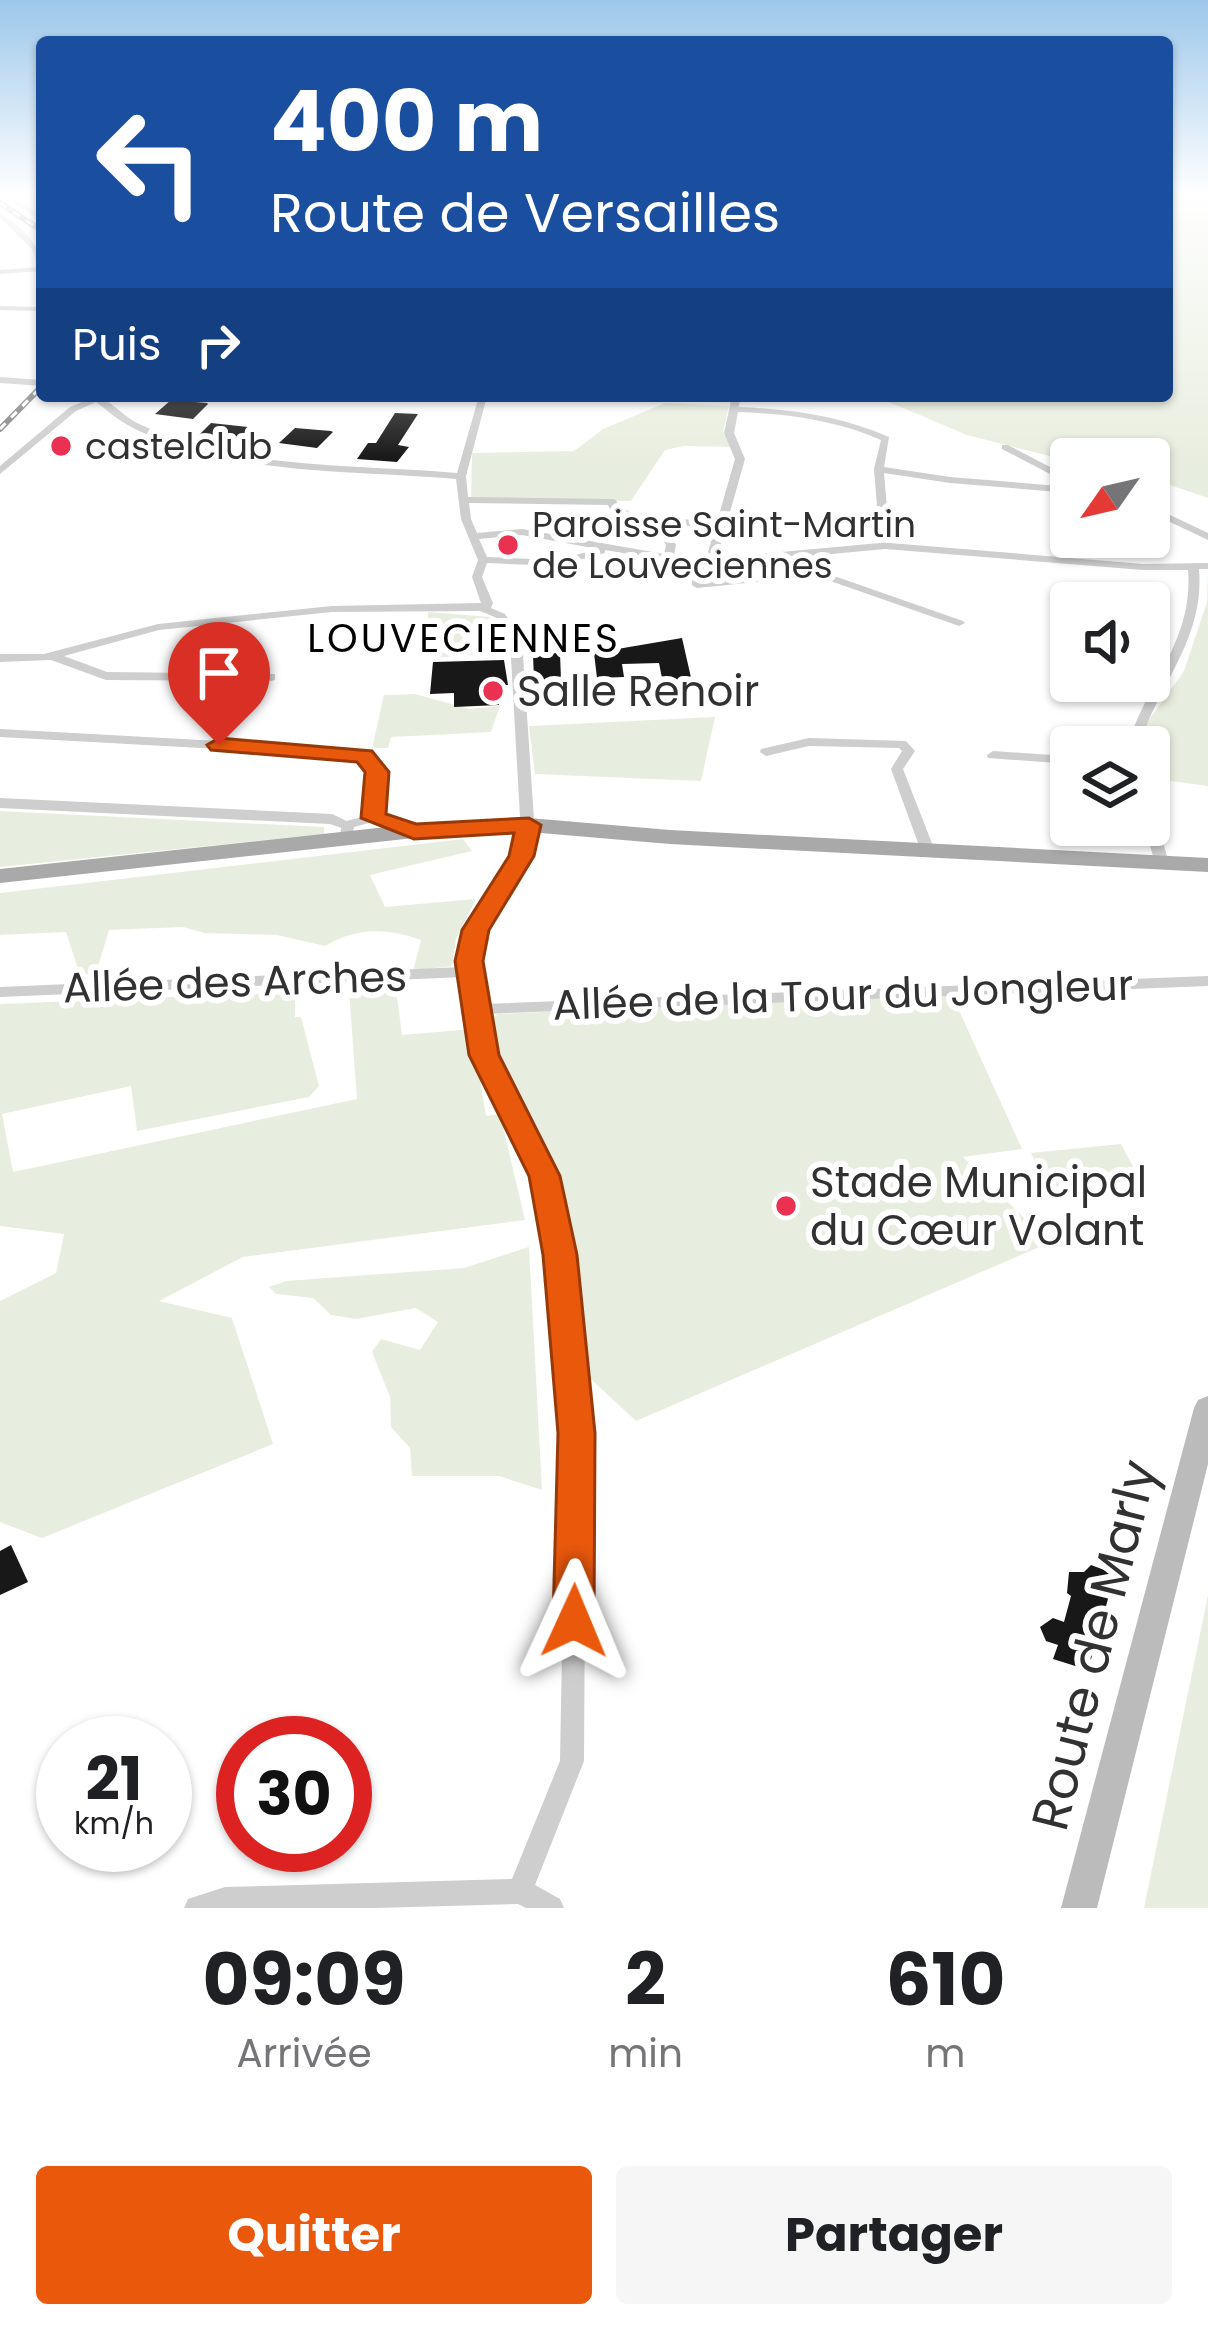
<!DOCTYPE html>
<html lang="fr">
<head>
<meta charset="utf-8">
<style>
  :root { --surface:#fff; --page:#f6f6f6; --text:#202124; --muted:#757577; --accent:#ea580c }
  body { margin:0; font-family:Poppins,sans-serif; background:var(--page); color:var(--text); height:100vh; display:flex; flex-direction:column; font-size:45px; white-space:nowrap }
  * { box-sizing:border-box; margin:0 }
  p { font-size:39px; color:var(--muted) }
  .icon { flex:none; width:66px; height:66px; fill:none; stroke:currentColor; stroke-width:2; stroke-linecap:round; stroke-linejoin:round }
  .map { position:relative; height:1908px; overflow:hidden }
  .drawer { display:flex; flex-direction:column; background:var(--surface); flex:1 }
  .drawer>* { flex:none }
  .banner { position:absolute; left:36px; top:36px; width:1137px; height:366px; border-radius:12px; box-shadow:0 3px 9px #0004; background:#1a4fa0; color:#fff; overflow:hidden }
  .needle { width:78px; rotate:236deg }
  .buttons { position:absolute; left:1050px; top:438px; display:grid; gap:24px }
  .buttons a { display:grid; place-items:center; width:120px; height:120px; border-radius:12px; background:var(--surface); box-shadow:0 3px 9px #0004; font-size:60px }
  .speed { position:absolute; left:36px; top:1716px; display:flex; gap:24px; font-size:60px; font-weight:700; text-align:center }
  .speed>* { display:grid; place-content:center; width:156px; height:156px; border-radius:50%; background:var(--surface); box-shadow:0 3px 9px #0004; line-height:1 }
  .speed small { font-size:30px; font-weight:400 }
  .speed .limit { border:18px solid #d22; background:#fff; color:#111 }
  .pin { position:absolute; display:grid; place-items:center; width:102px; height:102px; color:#fff; margin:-123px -51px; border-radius:50% 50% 50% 0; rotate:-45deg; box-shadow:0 0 12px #0007 }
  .pin .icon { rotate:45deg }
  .me { position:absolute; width:132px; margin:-66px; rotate:1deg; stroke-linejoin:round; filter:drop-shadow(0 0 9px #0008) }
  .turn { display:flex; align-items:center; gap:42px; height:252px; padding:0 36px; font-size:54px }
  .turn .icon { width:156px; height:156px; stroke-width:2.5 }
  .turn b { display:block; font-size:84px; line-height:102px }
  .then { display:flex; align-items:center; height:114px; padding:0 36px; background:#0003; gap:24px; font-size:45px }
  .eta { display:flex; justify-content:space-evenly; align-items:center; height:204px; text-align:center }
  .eta b { font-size:72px; font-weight:700; line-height:84px }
  .primary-button { display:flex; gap:24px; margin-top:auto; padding:24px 36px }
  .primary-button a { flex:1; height:138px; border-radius:12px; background:var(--accent); color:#fff; font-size:48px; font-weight:700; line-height:138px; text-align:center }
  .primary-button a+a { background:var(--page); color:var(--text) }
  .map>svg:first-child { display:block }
  .green { fill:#e8eedf }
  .building { fill:#181818 }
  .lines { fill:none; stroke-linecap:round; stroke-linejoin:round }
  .minor { fill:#cecece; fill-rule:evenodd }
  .tertiary { fill:#cecece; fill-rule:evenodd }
  .secondary { fill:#bbb; fill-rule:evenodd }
  .primary { fill:#a9a9a9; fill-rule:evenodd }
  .rail-casing { stroke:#868686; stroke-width:6 }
  .rail { stroke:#fff; stroke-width:3; stroke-dasharray:8; stroke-linecap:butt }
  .route { fill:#ea580c; stroke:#983908; stroke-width:3 }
  .poi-dot { fill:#ea3151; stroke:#fff; stroke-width:4.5 }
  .labels { text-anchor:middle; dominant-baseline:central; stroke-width:12; stroke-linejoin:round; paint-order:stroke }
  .far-poi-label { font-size:36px; fill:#313131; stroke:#fff; text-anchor:start }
  .far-quarter-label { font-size:39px; letter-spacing:3px; fill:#000; stroke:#fff }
  .poi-label { font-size:42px; fill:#313131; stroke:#fff; text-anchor:start }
  .street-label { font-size:42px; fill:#313131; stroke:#fff }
  .near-street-label { font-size:51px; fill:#313131; stroke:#fff }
</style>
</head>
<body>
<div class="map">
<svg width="1208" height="1908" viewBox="0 0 1208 1908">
  <rect width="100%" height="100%" fill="#fff"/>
  <path class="green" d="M1167 193H1208V498L1149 478V459L1065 460 967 435 889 402 898 396H1167Z
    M665 403 729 406 723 432 731 447 684 446 665 450 631 501 471 499 472 453 574 451 603 429Z
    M1208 572V786L1149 778 1146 724 1184 671 1207 602Z
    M428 612 490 617 511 649H492V654L426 658Z
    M415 694 470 709 500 706 491 732 391 737 388 748H372L384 695Z
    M715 717 701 781 535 774 529 726Z
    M0 811 324 827V834L0 867Z
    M463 839 472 851 370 875 385 907 476 899 456 939 452 966 413 971 421 940C386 928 357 927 325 946L277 935 204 933 183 927 109 930 96 973 80 975 66 932 0 935V893Z
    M388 989V996H397L402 1035 472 1029 486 1116 500 1114 525 1220 243 1257 159 1301 232 1318 273 1444 42 1538 0 1522V1301L56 1273 64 1234 0 1226V1004L295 992V1017H301L319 1086 309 1097 137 1131 131 1086 2 1114 13 1172 357 1099 349 990Z
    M952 995 1022 1149 963 1157 1045 1239 1044 1245 636 1421 583 1372C575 1303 571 1233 548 1167 530 1116 495 1076 487 1020L498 1014Z
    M1121 1144 1139 1178 1047 1187 1031 1153Z
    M529 1247 542 1490 499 1476H412L410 1448 391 1427 390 1397 372 1352 381 1339 420 1350 438 1322 416 1308 356 1319 331 1315 313 1298 276 1294 269 1287 286 1281 464 1268Z
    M1208 1595V1908H1144Z"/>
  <path class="building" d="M171 400 207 403 208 404 193 419 155 414Z
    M395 413 418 414 398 445 409 447 397 462 357 459 368 443H376Z
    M211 423 248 427 250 428 235 442 195 439Z
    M295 428 331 431 333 432 317 448 279 443Z
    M682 638 692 682 663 683 659 663 622 664 624 677 597 678 594 653Z
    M560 653 561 680 534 681 533 654Z
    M504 660 508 685H498L499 705 454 707V693L430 694 433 662Z
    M11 1545 28 1582 0 1595V1551Z
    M1091 1565 1115 1574 1088 1670 1053 1659 1058 1645 1046 1641 1040 1627 1053 1618 1064 1622 1071 1596 1067 1593 1069 1572H1084Z"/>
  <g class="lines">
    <path class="minor" d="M11 197 42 216V221L9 200Z
      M0 212C21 228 42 243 42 271L0 274V270L39 267 32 249 0 218Z
      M0 306 42 307V311L0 310Z
      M0 377 42 380V386L0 383Z
      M90 396C108 396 120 414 137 423 162 435 188 444 216 450 294 468 377 466 457 473L479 396H487L466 476 468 497 612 499 616 500 620 509 658 517 717 522 735 459 724 433 732 396H740L739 407C791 409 841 416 889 437L884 467 950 477 1071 487V493L950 483 884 473 890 543 1143 564 1208 563V569H1199C1205 640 1158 683 1139 747H1127C1146 683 1194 640 1188 570H1143L885 549 704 566 703 581 817 570 963 621 965 623 959 626 816 576 697 588 692 585 693 565 672 562 668 563 663 560 605 550V553L557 566 487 563 482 577 493 603 491 608 505 614 522 640 535 835C523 879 482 910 477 956 476 971 481 988 484 1004L1208 976V986L485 1014 492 1055 553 1176 569 1255 586 1433 584 1761 535 1885 560 1899 564 1908H526L518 1904 376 1908H184L188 1899 225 1887 512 1879 560 1761 566 1433 551 1255 535 1176 476 1055 464 977 0 997V987L462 967C461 916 507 882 521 835L510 640 497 618 480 611 332 612 159 630 64 656 107 672 275 674V680L271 681 106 680 51 660 0 662V654H44L158 624 332 606 481 603 472 577 478 560 461 519 456 479C355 470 216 476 126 424 115 418 106 409 96 402L76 411 0 474V466L70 407 91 398ZM738 412C788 414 835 420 881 440L874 469 880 543 717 558 745 459 734 433ZM469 503 608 505 612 513 654 522 666 545 664 554 522 529 477 533 471 519ZM665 524 715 528 706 559 674 555 676 545ZM522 535 598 549 557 560 487 557 479 539Z
      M1002 445H1008L1071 478V485L1002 449Z
      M1149 505 1208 533V540L1149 512Z
      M0 729 350 748 379 762 384 772 381 816 419 828 421 831 414 835 373 822 354 827 352 839H342L340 836 342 822 367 816 370 772 367 764 348 756 0 737Z
      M809 738 906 741 915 751 903 769 935 851 933 854H923L921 851 891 769 902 751 899 748 809 746 766 756 760 752 761 749Z
      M993 751 1066 756 1071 762V774L1066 773 1057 763 988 758 987 755Z
      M1149 814 1156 818 1169 863 1167 866 1162 867 1155 863 1144 825H1149Z"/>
    <path class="tertiary" d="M0 798 332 814 355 825 347 830 330 824 0 808Z"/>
    <path class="secondary" d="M1208 1396V1464L1097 1908H1061L1194 1408 1198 1400Z"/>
    <path class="primary" d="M529 818 670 830 1208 858V872L670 844 529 832 414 838 0 883V869L414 824Z"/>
    <g class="rail-casing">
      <path id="rail" d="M0 203 42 231
        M0 429 42 386"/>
    </g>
    <use href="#rail" class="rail"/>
  </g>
  <linearGradient id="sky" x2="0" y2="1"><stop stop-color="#9cc7ea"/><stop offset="0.42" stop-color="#fff"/><stop offset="1" stop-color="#fff" stop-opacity="0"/></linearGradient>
  <rect width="1208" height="460" fill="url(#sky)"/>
  <path class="route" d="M219 738 372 751 389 772 386 814 416 824 529 818 541 825 534 856 489 930 483 961 499 1055 560 1176 577 1255 595 1433 594 1621 588 1634 574 1639 559 1634 553 1621 558 1433 543 1255 529 1176 469 1055 455 961 462 930 509 856 514 833 414 839 361 818 365 772 357 762 211 750 207 745Z"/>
  <g class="poi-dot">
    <circle cx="61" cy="446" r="12"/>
    <circle cx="508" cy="545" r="12"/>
    <circle cx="493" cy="691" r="12"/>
    <circle cx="786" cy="1206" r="12"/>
  </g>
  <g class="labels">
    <g class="far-poi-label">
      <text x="85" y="446">castelclub</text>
      <text x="532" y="524">Paroisse Saint-Martin<tspan x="532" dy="41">de Louveciennes</tspan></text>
    </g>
    <g class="far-quarter-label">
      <text x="464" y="638">LOUVECIENNES</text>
    </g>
    <g class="poi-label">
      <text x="517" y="691">Salle Renoir</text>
      <text x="810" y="1182">Stade Municipal<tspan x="810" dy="48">du Cœur Volant</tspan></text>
    </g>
    <g class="street-label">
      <text transform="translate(235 982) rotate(-2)">Allée des Arches</text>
      <text transform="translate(843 995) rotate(-2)">Allée de la Tour du Jongleur</text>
    </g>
    <g class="near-street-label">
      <text transform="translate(1094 1645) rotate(-76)">Route de Marly</text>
    </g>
  </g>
</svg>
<div class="buttons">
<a><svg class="needle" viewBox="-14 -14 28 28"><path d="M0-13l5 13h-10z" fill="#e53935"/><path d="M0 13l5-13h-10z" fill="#757577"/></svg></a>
<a><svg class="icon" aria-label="sound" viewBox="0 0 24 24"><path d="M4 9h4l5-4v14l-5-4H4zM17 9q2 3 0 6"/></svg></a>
<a><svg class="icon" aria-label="layers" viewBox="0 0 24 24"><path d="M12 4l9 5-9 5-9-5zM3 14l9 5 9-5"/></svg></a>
</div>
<div class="speed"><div>21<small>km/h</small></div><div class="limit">30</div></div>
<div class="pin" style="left:219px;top:745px;background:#d93025"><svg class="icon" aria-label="arrive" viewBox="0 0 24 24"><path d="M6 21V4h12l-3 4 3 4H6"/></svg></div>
<svg class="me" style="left:574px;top:1621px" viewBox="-20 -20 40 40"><path d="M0-17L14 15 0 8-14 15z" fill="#ea580c" stroke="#fff" stroke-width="4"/></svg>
<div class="banner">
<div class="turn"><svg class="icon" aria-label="left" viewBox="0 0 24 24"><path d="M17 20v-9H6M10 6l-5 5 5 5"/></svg><div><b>400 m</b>Route de Versailles</div></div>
<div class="then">Puis<svg class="icon" aria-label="right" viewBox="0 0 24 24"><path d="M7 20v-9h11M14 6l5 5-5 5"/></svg></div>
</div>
</div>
<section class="drawer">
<div class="eta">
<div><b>09:09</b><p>Arrivée</p></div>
<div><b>2</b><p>min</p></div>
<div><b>610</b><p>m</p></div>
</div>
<div class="primary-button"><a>Quitter</a><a>Partager</a></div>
</section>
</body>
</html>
